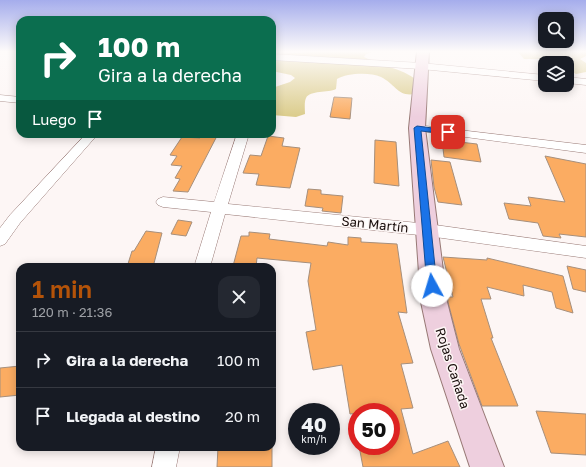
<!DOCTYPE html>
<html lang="es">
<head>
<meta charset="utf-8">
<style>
  :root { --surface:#171b24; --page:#242831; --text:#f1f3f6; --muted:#9ea1a6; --line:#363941; --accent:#b45309 }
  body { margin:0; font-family:"Golos Text",sans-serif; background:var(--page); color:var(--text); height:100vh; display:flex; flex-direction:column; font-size:15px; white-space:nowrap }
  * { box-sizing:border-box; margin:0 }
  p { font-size:13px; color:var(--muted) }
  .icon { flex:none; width:22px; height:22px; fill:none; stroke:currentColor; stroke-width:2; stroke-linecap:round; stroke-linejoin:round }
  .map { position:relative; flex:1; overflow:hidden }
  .sheet { position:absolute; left:16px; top:263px; width:260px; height:188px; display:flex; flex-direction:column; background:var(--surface); border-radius:12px; box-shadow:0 2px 10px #0003 }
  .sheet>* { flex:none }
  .top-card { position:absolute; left:16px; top:16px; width:260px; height:122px; border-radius:12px; box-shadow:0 2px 10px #0003; background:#0b6e4f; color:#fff; overflow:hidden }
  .fabs { position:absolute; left:538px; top:12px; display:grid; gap:8px }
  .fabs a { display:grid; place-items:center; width:36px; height:36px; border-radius:8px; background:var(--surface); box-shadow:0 2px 10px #0003; font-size:20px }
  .speed { position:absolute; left:288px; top:403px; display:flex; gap:8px; font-size:20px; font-weight:700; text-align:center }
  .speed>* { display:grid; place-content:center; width:52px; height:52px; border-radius:50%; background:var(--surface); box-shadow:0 2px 10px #0003; line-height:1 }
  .speed small { font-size:10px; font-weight:400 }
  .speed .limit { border:6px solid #d22; background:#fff; color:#111 }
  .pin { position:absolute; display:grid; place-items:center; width:34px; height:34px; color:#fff; margin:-17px; border-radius:8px; box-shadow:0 2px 6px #0006 }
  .me { position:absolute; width:44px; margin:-22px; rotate:354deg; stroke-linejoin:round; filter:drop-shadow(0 0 3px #0008) }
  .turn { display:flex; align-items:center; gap:14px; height:84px; padding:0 16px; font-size:18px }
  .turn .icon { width:52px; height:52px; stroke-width:2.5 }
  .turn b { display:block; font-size:28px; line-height:34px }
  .then { display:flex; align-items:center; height:38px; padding:0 16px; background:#0003; gap:8px; font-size:15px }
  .round { display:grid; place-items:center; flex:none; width:42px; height:42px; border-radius:12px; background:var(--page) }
  .overview { display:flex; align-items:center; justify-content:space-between; height:68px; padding:0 16px }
  h1 { font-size:24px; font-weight:600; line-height:30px; color:var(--accent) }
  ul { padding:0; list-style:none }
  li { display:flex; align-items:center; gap:12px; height:56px; padding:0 16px; border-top:1px solid var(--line) }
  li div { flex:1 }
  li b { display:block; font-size:15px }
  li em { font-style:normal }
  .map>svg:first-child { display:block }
  .green { fill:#dbcc8b }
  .building { fill:#fbac62; stroke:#a68f7c }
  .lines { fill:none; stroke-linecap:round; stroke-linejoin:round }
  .street-casing { stroke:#987975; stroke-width:1 }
  .secondary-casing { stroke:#987975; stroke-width:2 }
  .street { fill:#fff; fill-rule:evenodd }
  .secondary { fill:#eecfde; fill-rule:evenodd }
  .route { fill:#1a73e8; stroke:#114b97 }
  .labels { text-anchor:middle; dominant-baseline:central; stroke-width:3; stroke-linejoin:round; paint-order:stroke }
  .street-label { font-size:13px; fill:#190e0c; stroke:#fdf6f5 }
</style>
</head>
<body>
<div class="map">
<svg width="586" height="467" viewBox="0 0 586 467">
  <rect width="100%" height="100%" fill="#fdf6f5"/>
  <path class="green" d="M336 51H376L366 54 364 57C381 66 401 68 417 80L419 93C398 99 397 85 381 77 370 72 347 73 337 79L336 89C328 93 310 90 306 98 304 102 305 110 305 114L296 117 272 115V88L290 82 295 78 291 75 272 71V54Z
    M586 51V56L580 59 586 63V72L576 74 567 69V63H560L542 59H524L518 52Z"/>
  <path class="building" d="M334 97 352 98 350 119 330 117Z
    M203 134H218L188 192 173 191 180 179 175 178 182 166 171 165 177 156 170 155 182 137 200 138Z
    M268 136 284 138 282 146 300 148 290 188 256 185 259 174 243 173 250 155 261 156Z
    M375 140 396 142 399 186 374 183Z
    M442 140 477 144 481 162 444 157Z
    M545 156 586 164V237L559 234 561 238 543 236 538 223 509 219 504 203 531 206 528 197 565 202Z
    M431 160 450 162 462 205 438 202 434 187Z
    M308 189 321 190V194L343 196 341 213 322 211 323 208 305 206Z
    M178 220 192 222 186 236 171 234Z
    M146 231 162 233 153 267H127L132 251H134Z
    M249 232 270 234 269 239 327 246 328 242 348 245V237L361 238V242L397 244 407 313 398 312 413 363 401 364 413 408 401 409 413 454 448 441 460 467H363L359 446H391V410L350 414 342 365 313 370 306 332 316 330 308 281 311 263 257 258 256 267 233 266 241 236H249Z
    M443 257 487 260V258L563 276 573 313 556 308 552 292 523 285 524 296 487 287 491 299H481L493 338H491L518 406H482L459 344 448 302V297H453Z
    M567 266 586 270V292L573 289Z
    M20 366V395L0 397V368Z
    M536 411 586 414V455L551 453Z
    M218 447H272V467H217Z"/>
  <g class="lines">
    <g class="street-casing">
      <path id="street" d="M272 54 421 63 545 75V81L421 69 272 60Z
        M567 77 586 79V85L567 83Z
        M0 95 20 97V103L0 101Z
        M417 125 586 145V153L413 130 411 128Z
        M86 134H98L20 223 5 244 0 246V228L10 215Z
        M237 134H249L228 204 428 224 586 246V258L428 236 225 214 210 267H194L211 212 163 207 158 205 156 202 158 199 163 197 214 202Z
        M156 447H180L176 467H152Z"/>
    </g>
    <g class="secondary-casing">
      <path id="secondary" d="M417 51H429L425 128 447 302 459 349 504 467H470L431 349 421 302 409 128Z"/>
    </g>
    <use href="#street" class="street"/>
    <use href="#secondary" class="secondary"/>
  </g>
  <linearGradient id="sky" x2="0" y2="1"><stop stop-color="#a5adec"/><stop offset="0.44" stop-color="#fefbfa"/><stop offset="1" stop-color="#fefbfa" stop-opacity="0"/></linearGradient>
  <rect width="586" height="117" fill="url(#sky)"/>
  <path class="route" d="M417 126 448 130 451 132 448 134 421 131 437 286 436 290 432 291 429 290 427 286 414 128Z"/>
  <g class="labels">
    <g class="street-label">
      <text transform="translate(375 224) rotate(6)">San Martín</text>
      <text transform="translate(453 368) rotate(72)">Rojas Cañada</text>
    </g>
  </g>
</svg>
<div class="fabs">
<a><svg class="icon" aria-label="search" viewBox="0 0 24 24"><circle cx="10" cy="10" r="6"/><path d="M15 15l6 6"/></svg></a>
<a><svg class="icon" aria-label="layers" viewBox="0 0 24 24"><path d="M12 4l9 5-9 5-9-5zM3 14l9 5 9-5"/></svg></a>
</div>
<div class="speed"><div>40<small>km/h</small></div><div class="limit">50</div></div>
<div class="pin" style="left:448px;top:132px;background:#d93025"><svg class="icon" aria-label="arrive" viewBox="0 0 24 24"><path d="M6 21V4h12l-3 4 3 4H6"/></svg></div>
<svg class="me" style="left:432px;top:286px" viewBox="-20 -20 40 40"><circle r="19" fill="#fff"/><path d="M0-13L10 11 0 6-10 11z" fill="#1a73e8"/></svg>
<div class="top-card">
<div class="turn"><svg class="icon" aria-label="right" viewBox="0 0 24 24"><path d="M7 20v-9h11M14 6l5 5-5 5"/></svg><div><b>100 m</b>Gira a la derecha</div></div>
<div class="then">Luego<svg class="icon" aria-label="arrive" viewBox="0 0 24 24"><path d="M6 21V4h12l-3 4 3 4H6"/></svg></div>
</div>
<section class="sheet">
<div class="overview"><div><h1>1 min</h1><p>120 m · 21:36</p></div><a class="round"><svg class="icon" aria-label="close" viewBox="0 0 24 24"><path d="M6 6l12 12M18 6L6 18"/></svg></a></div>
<ul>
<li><svg class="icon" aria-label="right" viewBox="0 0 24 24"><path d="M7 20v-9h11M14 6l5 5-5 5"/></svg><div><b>Gira a la derecha</b></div><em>100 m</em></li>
<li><svg class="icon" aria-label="arrive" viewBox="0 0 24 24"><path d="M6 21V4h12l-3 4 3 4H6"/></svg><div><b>Llegada al destino</b></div><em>20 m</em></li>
</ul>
</section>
</div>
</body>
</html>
